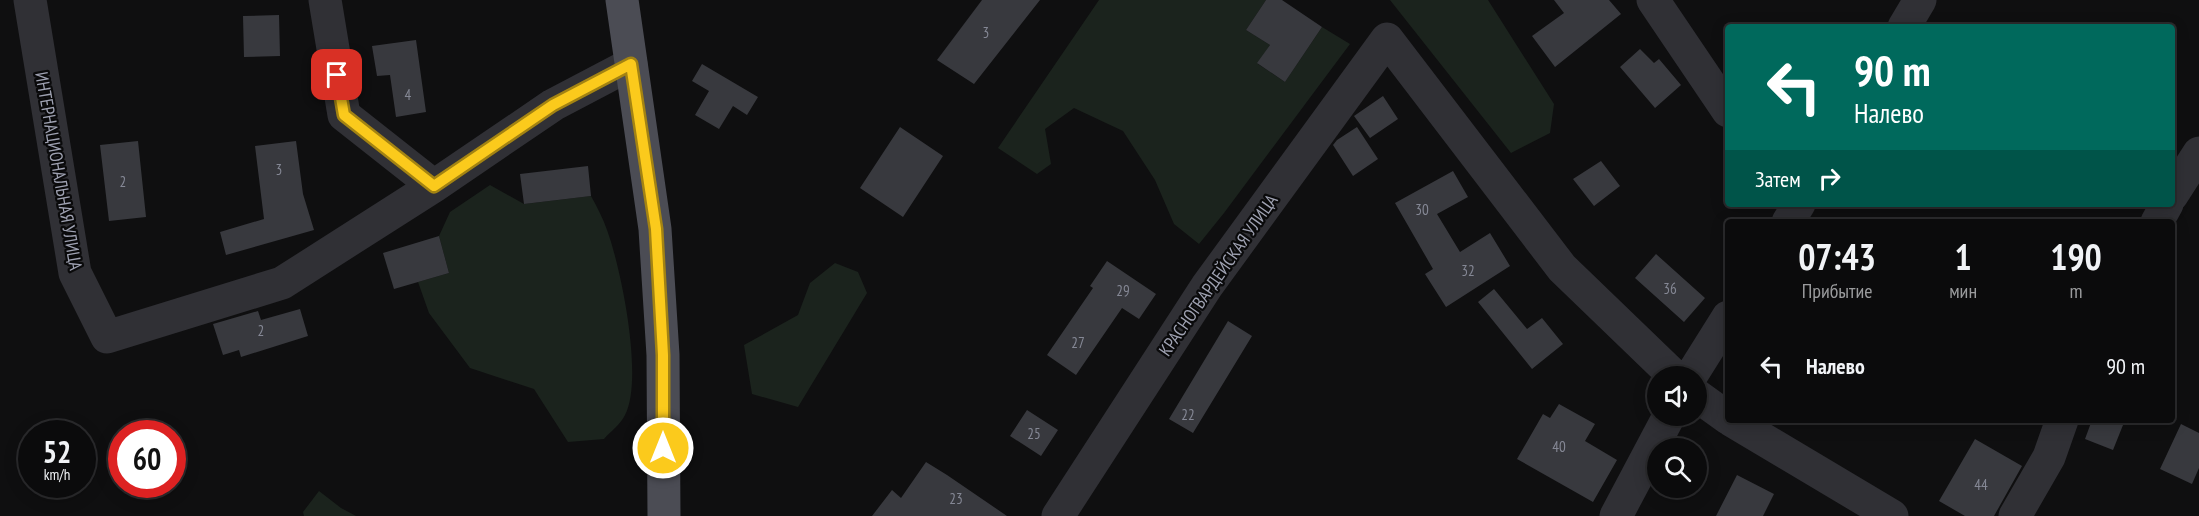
<!DOCTYPE html>
<html lang="ru">
<head>
<meta charset="utf-8">
<style>
  :root { --surface:#0b0b0c; --page:#141415; --text:#f1f3f6; --muted:#9a9b9d; --line:#2b2b2d }
  body { margin:0; font-family:"PT Sans Narrow",sans-serif; background:var(--page); color:var(--text); height:100vh; display:flex; flex-direction:column; font-size:22px; white-space:nowrap }
  * { box-sizing:border-box; margin:0 }
  p { font-size:20px; color:var(--muted) }
  .icon { flex:none; width:33px; height:33px; fill:none; stroke:currentColor; stroke-width:2; stroke-linecap:round; stroke-linejoin:round }
  .map { position:relative; flex:1; overflow:hidden }
  .panel { position:absolute; left:1725px; top:219px; width:450px; height:204px; display:flex; flex-direction:column; background:var(--surface); border-radius:6px; box-shadow:0 3px 15px #0003,0 0 0 2px var(--line) }
  .panel>* { flex:none }
  .top-card { position:absolute; left:1725px; top:24px; width:450px; height:183px; border-radius:6px; box-shadow:0 3px 15px #0003,0 0 0 2px var(--line); background:#00695c; color:#fff; overflow:hidden }
  .controls { position:absolute; left:1647px; top:366px; display:grid; gap:12px }
  .controls a { display:grid; place-items:center; width:60px; height:60px; border-radius:50%; background:var(--surface); box-shadow:0 3px 15px #0003,0 0 0 2px var(--line); font-size:30px }
  .speed { position:absolute; left:18px; top:420px; display:flex; gap:12px; font-size:30px; font-weight:700; text-align:center }
  .speed>* { display:grid; place-content:center; width:78px; height:78px; border-radius:50%; background:var(--surface); box-shadow:0 3px 15px #0003,0 0 0 2px var(--line); line-height:1 }
  .speed small { font-size:15px; font-weight:400 }
  .speed .limit { border:9px solid #d22; background:#fff; color:#111 }
  .pin { position:absolute; display:grid; place-items:center; width:51px; height:51px; color:#fff; margin:-26px; border-radius:12px; box-shadow:0 3px 9px #0006 }
  .me { position:absolute; width:66px; margin:-33px; rotate:0deg; stroke-linejoin:round; filter:drop-shadow(0 0 4px #0008) }
  .turn { display:flex; align-items:center; gap:21px; height:126px; padding:0 30px; font-size:27px }
  .turn .icon { width:78px; height:78px; stroke-width:2.5 }
  .turn b { display:block; font-size:42px; line-height:51px }
  .then { display:flex; align-items:center; height:57px; padding:0 30px; background:#0003; gap:12px; font-size:22px }
  .eta { display:flex; justify-content:space-evenly; align-items:center; height:102px; text-align:center }
  .eta b { font-size:36px; font-weight:600; line-height:42px }
  ul { padding:0; list-style:none }
  li { display:flex; align-items:center; gap:18px; height:90px; padding:0 30px }
  li div { flex:1 }
  li b { display:block; font-size:22px }
  li em { font-style:normal }
  .map>svg:first-child { display:block }
  .green { fill:#1b231d }
  .building { fill:#38393e }
  .lines { fill:none; stroke-linecap:round; stroke-linejoin:round }
  .minor { stroke:#303035; stroke-width:33 }
  .primary { stroke:#4b4c54; stroke-width:33 }
  .route-casing { stroke:#a38312; stroke-width:15 }
  .route { stroke:#fbca1c; stroke-width:10 }
  .labels { text-anchor:middle; dominant-baseline:central; stroke-width:4.5; stroke-linejoin:round; paint-order:stroke }
  .number-label { font-size:15px; fill:#858895 }
  .street-label { font-size:18px; fill:#9fa2b2; stroke:#0a0a0b }
</style>
</head>
<body>
<div class="map">
<svg width="2199" height="516" viewBox="0 0 2199 516">
  <rect width="100%" height="100%" fill="#0f0f10"/>
  <path class="green" d="M1099 0H1266L1246 30 1270 45 1258 64 1285 82 1322 27 1350 44 1224 213 1199 244 1174 224 1155 180 1123 131 1074 108 1045 129 1051 164 1037 174 998 148Z
    M1390 0H1488L1554 104 1550 133 1511 153Z
    M490 185 524 204 591 196C597 207 603 218 607 230 621 268 644 379 625 415 621 424 610 432 604 439L568 442 534 389 470 368 429 313 418 282 449 273 439 236 450 212Z
    M835 263 858 272 867 293 798 407 752 394 744 345 798 315 810 283Z
    M319 491 341 508 356 516H304L303 512Z"/>
  <path class="building" d="M982 0H1040L974 84 937 60Z
    M1266 0H1282L1322 27 1285 82 1257 63 1270 45 1246 30Z
    M1554 0H1609L1621 14 1555 67 1532 36 1564 13Z
    M279 15 280 56 244 57 243 16Z
    M416 40 426 112 396 117 390 75 377 76 372 46Z
    M1640 49 1654 63 1659 59 1681 85 1655 108 1620 67Z
    M702 64 758 97 747 115 733 106 719 129 695 115 709 91 692 81Z
    M1383 96 1398 119 1370 138 1354 116Z
    M900 127 943 156 903 217 860 188Z
    M1357 127 1378 159 1353 176 1333 145 1337 140Z
    M138 141 146 217 109 221 100 145Z
    M296 141 303 194 314 230 226 255 220 232 264 219 255 146Z
    M1601 161 1620 186 1594 206 1573 179Z
    M588 166 591 196 524 204 520 174Z
    M1453 171 1468 197 1437 214 1460 252 1490 233 1510 266 1446 307 1425 274 1433 269 1395 203Z
    M439 236 449 273 394 289 383 253Z
    M1656 254 1705 298 1684 322 1635 278Z
    M1107 261 1156 294 1139 319 1122 308 1076 375 1047 355 1093 288 1090 286Z
    M1494 289 1527 329 1542 318 1563 344 1532 369 1478 302Z
    M300 309 308 336 241 357 239 350 223 355 213 324 258 311 261 320Z
    M1228 321 1252 336 1193 433 1169 419Z
    M1559 404 1595 424 1585 441 1617 460 1593 502 1517 459 1543 414 1550 418Z
    M1027 410 1058 430 1041 456 1010 436Z
    M2092 420H2125L2113 450 2085 439Z
    M2181 424 2199 433V468L2192 484 2160 469Z
    M1975 439 2022 466 1994 516H1965L1939 501Z
    M926 462 947 475 1007 516H872L892 490 901 498Z
    M1737 475 1774 494 1763 516H1716Z"/>
  <g class="lines">
    <path class="minor" d="M30 0 75 273 107 337 282 283 434 186 553 105 631 64
      M325 0 344 115 434 186
      M1653 0 1728 111
      M1904 27 1920 0
      M2172 195 2199 153
      M1788 222 1799 204
      M2157 222 2167 204
      M1691 376 1728 317
      M1696 395 1728 418
      M1731 420 1892 516
      M1058 516 1207 286 1387 39 1562 268 1674 376
      M1616 516 1669 416
      M2015 516 2049 457 2062 420"/>
    <path class="primary" d="M622 0 655 229 663 355 664 516"/>
  </g>
  <g class="lines">
    <g class="route-casing">
      <path id="route" d="M337 75 344 115 434 186 553 105 631 64 656 229 663 355V448"/>
    </g>
    <use href="#route" class="route"/>
  </g>
  <g class="labels">
    <g class="number-label">
      <text x="986" y="32">3</text>
      <text x="408" y="94">4</text>
      <text x="279" y="169">3</text>
      <text x="123" y="181">2</text>
      <text x="1422" y="209">30</text>
      <text x="1468" y="270">32</text>
      <text x="1670" y="288">36</text>
      <text x="1123" y="290">29</text>
      <text x="261" y="330">2</text>
      <text x="1078" y="342">27</text>
      <text x="1188" y="414">22</text>
      <text x="1034" y="433">25</text>
      <text x="1559" y="446">40</text>
      <text x="1981" y="484">44</text>
      <text x="956" y="498">23</text>
    </g>
    <g class="street-label">
      <text transform="translate(59 171) rotate(80)">ИНТЕРНАЦИОНАЛЬНАЯ УЛИЦА</text>
      <text transform="translate(1218 275) rotate(-55)">КРАСНОГВАРДЕЙСКАЯ УЛИЦА</text>
    </g>
  </g>
</svg>
<div class="controls">
<a><svg class="icon" aria-label="sound" viewBox="0 0 24 24"><path d="M4 9h4l5-4v14l-5-4H4zM17 9q2 3 0 6"/></svg></a>
<a><svg class="icon" aria-label="search" viewBox="0 0 24 24"><circle cx="10" cy="10" r="6"/><path d="M15 15l6 6"/></svg></a>
</div>
<div class="speed"><div>52<small>km/h</small></div><div class="limit">60</div></div>
<div class="pin" style="left:337px;top:75px;background:#d93025"><svg class="icon" aria-label="arrive" viewBox="0 0 24 24"><path d="M6 21V4h12l-3 4 3 4H6"/></svg></div>
<svg class="me" style="left:663px;top:448px" viewBox="-20 -20 40 40"><circle r="17" fill="#fbca1c" stroke="#fff" stroke-width="3"/><path d="M0-11L8 9 0 5-8 9z" fill="#fff"/></svg>
<div class="top-card">
<div class="turn"><svg class="icon" aria-label="left" viewBox="0 0 24 24"><path d="M17 20v-9H6M10 6l-5 5 5 5"/></svg><div><b>90 m</b>Налево</div></div>
<div class="then">Затем<svg class="icon" aria-label="right" viewBox="0 0 24 24"><path d="M7 20v-9h11M14 6l5 5-5 5"/></svg></div>
</div>
<section class="panel">
<div class="eta">
<div><b>07:43</b><p>Прибытие</p></div>
<div><b>1</b><p>мин</p></div>
<div><b>190</b><p>m</p></div>
</div>
<ul>
<li><svg class="icon" aria-label="left" viewBox="0 0 24 24"><path d="M17 20v-9H6M10 6l-5 5 5 5"/></svg><div><b>Налево</b></div><em>90 m</em></li>
</ul>
</section>
</div>
</body>
</html>
